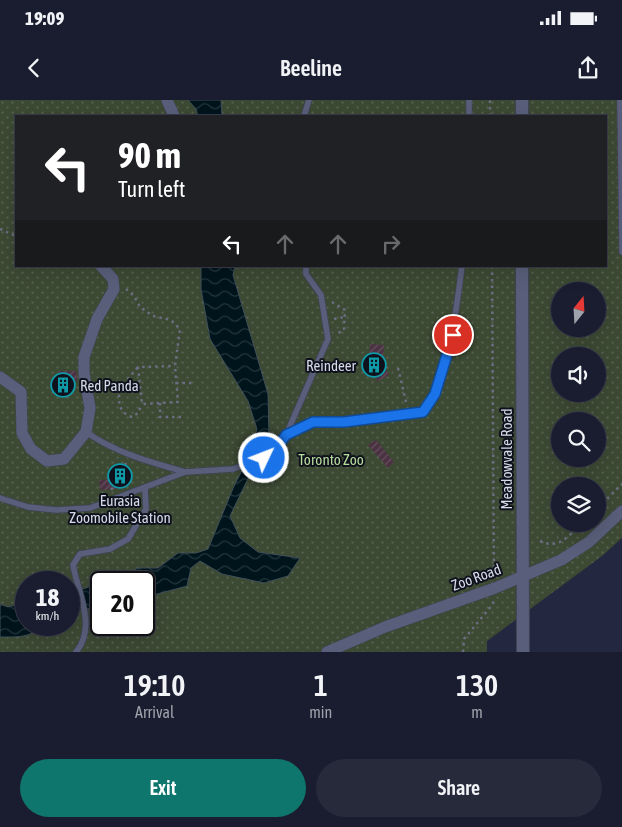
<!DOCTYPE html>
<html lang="en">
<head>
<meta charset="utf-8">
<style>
  :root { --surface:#1a1d2f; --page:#272a3b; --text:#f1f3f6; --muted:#9fa2aa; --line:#383b4b; --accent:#0f766e }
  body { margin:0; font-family:"Asap Condensed",sans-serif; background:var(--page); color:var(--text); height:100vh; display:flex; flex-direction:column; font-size:19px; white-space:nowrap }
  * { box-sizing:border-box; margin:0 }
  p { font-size:16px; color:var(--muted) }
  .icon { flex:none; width:28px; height:28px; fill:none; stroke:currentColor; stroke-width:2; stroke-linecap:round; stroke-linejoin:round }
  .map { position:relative; height:552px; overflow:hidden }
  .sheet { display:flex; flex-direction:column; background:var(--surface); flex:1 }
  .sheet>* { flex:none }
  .banner { position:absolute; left:15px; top:15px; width:592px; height:152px; border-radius:0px; box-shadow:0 5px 20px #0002,0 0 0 1px var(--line); background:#202124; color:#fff; overflow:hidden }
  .needle { width:32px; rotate:18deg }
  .controls { position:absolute; left:551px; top:182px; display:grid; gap:10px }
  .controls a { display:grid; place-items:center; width:55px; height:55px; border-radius:50%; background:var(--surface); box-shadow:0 5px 20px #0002,0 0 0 1px var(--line); font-size:25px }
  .speed { position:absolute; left:15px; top:471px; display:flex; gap:10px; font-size:25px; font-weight:700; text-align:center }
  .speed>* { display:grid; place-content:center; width:65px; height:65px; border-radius:50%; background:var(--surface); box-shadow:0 5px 20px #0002,0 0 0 1px var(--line); line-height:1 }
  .speed small { font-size:12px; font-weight:400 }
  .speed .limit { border:2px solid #111; border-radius:8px; background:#fff; color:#111 }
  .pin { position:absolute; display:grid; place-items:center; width:42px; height:42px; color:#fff; margin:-21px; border:2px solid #fff; border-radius:50%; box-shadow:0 1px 5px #0007 }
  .me { position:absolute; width:55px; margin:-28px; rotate:47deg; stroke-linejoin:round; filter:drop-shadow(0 0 4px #0008) }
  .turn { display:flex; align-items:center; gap:18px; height:105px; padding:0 20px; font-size:22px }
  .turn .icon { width:65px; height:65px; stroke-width:2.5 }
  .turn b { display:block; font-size:35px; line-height:42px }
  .lanes { display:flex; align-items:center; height:48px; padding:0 20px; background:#0003; justify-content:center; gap:25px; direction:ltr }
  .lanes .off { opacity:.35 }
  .eta { display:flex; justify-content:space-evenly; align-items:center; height:85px; text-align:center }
  .eta b { font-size:30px; font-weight:600; line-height:35px }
  .action { display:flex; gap:10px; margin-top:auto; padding:10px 20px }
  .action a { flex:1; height:58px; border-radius:30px; background:var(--accent); color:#fff; font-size:20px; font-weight:600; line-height:58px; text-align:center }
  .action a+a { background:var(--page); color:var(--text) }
  .status { display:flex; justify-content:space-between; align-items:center; height:35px; padding:0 25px; background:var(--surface); direction:ltr }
  .status svg { height:14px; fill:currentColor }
  header { display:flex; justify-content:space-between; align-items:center; height:65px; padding:0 20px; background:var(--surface); font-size:22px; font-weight:600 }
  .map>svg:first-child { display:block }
  .park { fill:url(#park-dots); fill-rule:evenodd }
  .water { fill:url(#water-waves); stroke:#404f59 }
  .building { fill:url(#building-hatch) }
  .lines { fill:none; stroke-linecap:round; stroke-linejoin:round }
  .lane-casing { stroke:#414458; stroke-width:7 }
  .street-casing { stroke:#414458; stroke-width:12 }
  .secondary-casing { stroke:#414458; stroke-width:14 }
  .path { stroke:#6a6e82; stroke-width:2.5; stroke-dasharray:2.5 4; stroke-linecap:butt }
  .lane { stroke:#595f7a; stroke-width:5.5 }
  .street { stroke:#595f7a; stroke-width:11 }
  .secondary { stroke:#595f7a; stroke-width:12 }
  .route-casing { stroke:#114b97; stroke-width:12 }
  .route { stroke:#1a73e8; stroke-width:9 }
  .labels { text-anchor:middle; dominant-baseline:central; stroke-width:4; stroke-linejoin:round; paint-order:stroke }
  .poi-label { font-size:15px; fill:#d5d9e8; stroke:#0f111c; text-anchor:end }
  .park-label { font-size:15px; fill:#b5da9a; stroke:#0f111c }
  .street-label { font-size:15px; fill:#d5d9e8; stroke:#0f111c }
</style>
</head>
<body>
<div class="status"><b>19:09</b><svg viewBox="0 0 49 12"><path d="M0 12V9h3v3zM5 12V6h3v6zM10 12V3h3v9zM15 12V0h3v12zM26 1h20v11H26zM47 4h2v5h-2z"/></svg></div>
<header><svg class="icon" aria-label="back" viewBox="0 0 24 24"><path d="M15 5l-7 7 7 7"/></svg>Beeline<svg class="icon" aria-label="share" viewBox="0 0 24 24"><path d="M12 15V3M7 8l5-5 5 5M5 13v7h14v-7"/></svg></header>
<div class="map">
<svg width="622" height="552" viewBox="0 0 622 552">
  <defs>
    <pattern id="park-dots" width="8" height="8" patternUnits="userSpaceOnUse" patternTransform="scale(1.25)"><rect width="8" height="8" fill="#3c4933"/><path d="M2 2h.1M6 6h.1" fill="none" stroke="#576351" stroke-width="1.8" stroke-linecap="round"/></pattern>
    <pattern id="water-waves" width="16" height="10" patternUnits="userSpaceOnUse" patternTransform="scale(1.25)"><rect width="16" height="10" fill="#00141c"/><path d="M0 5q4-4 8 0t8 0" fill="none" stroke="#24363d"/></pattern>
    <pattern id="building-hatch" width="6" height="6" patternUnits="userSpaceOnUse" patternTransform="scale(1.25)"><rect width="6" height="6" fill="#4b3242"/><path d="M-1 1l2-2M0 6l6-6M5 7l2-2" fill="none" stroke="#644f5d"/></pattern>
  </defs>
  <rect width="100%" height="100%" fill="#23273f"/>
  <path class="park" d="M0 0H622V438L602 456 487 541V552H0ZM16 16H606V166H16ZM560 191H598V229H560ZM560 256H598V294H560ZM560 321H598V359H560ZM560 386H598V424H560ZM26 482H69V525H26ZM101 482H144V525H101Z"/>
  <path class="water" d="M188 0H221L222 16H198L196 9Z
    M201 166H235L233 175 268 294 269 335 230 416 240 438 258 452 300 458 288 476 264 483 222 474 200 461 191 468 187 486 146 497H144V482H101V506L69 513V492L86 488 108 478 120 477 138 468H158L178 453H196L208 449 234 386 249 357 257 329 248 301 210 239 201 189Z
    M26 502V525H44C31 538 17 537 0 537V504L8 507Z"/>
  <path class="building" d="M370 244 384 245 383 263 389 275 377 282 369 257Z
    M58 271H76L78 281H68V288H58Z
    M376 340 394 362 388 368 368 345Z
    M118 368 127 372 119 389 100 390 99 380 112 379Z"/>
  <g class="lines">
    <g class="lane-casing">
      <path id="lane" d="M469 0V16
        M620 0 622 152
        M304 16 309 0
        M86 332C116 353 150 362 185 372
        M286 335 328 239 321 195 306 174V166
        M0 398 28 407 56 410 90 408 185 372 233 369 264 358 274 352 286 335 313 322H344L423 312C451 269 455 216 462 166
        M76 552C97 527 78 493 73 465L80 454 110 449 128 439 146 409 145 388"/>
    </g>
    <g class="street-casing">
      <path id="street" d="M167 0 174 16
        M0 277 21 292 22 333 31 349 47 361 64 359 86 332 90 308 84 273V257L97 219 114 189 113 179 101 166
        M327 552 385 527 495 488 561 460 589 442 622 411"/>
    </g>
    <g class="secondary-casing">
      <path id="secondary" d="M522 16V0
        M522 166 523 552"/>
    </g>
    <path class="path" d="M490 16V0
      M0 129 16 136
      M492 166 494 477
      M126 189 134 196 140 207 153 216 171 220 180 229 175 266 178 302 142 304 138 267 175 266
      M332 202 345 210 344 230 336 234
      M334 219 345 217
      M398 268 407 306
      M176 283H193
      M120 288C118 302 118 312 132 317L138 313 142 304
      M99 289 120 288 138 267
      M160 303V317H184
      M112 390 111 385 117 384 126 363
      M598 408 622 384
      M540 441C559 450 568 436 581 424
      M463 552 464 539 493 504 494 500"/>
    <use href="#lane" class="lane"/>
    <use href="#street" class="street"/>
    <use href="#secondary" class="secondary"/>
  </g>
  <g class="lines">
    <g class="route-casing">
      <path id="route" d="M264 358 274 352 286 335 313 322H344L423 312 435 294 453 235"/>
    </g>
    <use href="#route" class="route"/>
  </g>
  <defs>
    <g id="building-ring" transform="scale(1.25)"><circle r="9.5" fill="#0f111c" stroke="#0f9aa8" stroke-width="1.5"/><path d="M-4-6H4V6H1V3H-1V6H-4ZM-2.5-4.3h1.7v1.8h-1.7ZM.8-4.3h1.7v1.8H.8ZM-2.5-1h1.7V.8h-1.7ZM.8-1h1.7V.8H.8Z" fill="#0f9aa8"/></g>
  </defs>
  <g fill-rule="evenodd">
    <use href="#building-ring" x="374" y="265"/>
    <use href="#building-ring" x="63" y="285"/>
    <use href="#building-ring" x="120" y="376"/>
  </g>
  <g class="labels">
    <g class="poi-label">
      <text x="356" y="265">Reindeer</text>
      <text x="80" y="285" text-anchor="start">Red Panda</text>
      <text x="120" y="400" text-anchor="middle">Eurasia<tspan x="120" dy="17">Zoomobile Station</tspan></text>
    </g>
    <g class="park-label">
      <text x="331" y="359">Toronto Zoo</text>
    </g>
    <g class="street-label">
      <text transform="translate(506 359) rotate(-90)">Meadowvale Road</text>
      <text transform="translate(476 477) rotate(-20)">Zoo Road</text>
    </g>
  </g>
</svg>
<div class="controls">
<a><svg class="needle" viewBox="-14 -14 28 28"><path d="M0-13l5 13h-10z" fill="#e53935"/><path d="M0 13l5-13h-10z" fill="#9fa2aa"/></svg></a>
<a><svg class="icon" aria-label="sound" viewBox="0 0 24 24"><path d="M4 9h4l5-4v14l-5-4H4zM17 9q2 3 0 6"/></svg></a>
<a><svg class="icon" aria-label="search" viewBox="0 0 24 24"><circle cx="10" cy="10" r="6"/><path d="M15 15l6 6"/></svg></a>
<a><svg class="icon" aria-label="layers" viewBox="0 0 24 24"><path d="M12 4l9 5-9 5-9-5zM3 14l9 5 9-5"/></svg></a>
</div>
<div class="speed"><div>18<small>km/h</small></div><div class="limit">20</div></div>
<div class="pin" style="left:453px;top:235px;background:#d93025"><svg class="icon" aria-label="arrive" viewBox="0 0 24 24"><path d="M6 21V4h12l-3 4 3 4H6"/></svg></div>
<svg class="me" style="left:264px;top:358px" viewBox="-20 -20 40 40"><circle r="17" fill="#1a73e8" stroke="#fff" stroke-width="3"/><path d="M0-11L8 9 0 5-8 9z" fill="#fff"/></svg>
<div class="banner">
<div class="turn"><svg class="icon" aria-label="left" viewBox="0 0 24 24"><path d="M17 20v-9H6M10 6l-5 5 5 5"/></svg><div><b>90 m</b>Turn left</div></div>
<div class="lanes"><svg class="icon" aria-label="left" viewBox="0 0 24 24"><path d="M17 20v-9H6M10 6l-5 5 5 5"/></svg><svg class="icon off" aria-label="ahead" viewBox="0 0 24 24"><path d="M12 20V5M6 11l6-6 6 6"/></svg><svg class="icon off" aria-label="ahead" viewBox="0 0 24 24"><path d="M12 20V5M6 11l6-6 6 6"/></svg><svg class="icon off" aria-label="right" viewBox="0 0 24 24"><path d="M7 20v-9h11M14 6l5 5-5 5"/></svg></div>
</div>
</div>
<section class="sheet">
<div class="eta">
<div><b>19:10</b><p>Arrival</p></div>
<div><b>1</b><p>min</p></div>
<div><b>130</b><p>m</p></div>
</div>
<div class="action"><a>Exit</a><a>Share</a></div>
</section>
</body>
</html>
